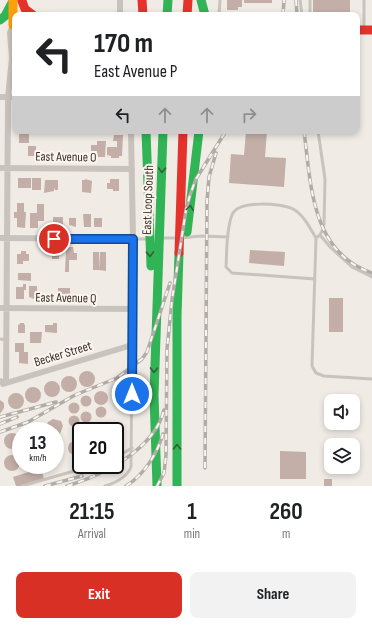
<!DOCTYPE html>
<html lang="en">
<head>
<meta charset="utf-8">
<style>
  :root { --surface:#fff; --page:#f2f2f2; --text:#202124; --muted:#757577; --accent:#d93025 }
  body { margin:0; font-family:"Sofia Sans Condensed",sans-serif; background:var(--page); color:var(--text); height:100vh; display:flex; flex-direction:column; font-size:15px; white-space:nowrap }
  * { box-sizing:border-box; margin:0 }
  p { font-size:13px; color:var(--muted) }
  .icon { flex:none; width:22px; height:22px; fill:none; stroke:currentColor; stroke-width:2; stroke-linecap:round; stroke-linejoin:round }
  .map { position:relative; height:486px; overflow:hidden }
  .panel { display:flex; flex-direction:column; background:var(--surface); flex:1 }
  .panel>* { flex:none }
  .guide { position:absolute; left:12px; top:12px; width:348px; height:122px; border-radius:8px; box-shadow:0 2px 6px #0003; background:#fff; color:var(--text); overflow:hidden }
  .controls { position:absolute; left:324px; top:394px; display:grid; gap:8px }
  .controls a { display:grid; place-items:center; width:36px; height:36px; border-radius:8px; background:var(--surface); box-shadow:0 2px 6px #0003; font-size:20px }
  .speed { position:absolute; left:12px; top:422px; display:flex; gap:8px; font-size:20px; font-weight:700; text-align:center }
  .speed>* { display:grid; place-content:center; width:52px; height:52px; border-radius:50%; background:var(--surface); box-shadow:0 2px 6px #0003; line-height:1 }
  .speed small { font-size:10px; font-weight:400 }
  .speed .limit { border:2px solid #111; border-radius:6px; background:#fff; color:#111 }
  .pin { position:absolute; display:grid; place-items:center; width:34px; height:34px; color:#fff; margin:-17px; border:2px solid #fff; border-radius:50%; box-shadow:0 1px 4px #0007 }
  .me { position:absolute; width:44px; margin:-22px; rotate:0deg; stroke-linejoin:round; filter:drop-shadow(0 0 3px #0008) }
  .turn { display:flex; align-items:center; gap:14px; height:84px; padding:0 16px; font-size:18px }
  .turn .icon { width:52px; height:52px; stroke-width:2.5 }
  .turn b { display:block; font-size:28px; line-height:34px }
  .lanes { display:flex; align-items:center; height:38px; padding:0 16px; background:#0003; justify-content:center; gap:20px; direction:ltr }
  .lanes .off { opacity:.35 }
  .eta { display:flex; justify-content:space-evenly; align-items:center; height:68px; text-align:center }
  .eta b { font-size:24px; font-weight:700; line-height:28px }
  .cta { display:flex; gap:8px; margin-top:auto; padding:8px 16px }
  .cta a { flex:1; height:46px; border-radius:8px; background:var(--accent); color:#fff; font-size:16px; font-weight:700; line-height:46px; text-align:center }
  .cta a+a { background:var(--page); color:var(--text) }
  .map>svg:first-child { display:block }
  .building { fill:#c3afa7 }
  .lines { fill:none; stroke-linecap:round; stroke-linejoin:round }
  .lane { stroke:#c9c3be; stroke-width:3 }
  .street { stroke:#c9c3be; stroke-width:6 }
  .fast { stroke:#30b455; stroke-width:9 }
  .slow { stroke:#ff9f0a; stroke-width:9 }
  .jam { stroke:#e5322d; stroke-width:9 }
  .rail-casing { stroke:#b1aca8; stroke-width:3.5 }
  .rail { stroke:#fbf5ee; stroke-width:2; stroke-dasharray:6; stroke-linecap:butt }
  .oneway { stroke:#375e3a }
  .route-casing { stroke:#114b97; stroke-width:10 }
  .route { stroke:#1a73e8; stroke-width:7 }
  .labels { text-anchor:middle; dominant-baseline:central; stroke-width:4; stroke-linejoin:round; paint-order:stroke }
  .street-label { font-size:13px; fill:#3b302b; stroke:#fbf5ee }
</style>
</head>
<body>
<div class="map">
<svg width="372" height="486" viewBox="0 0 372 486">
  <rect width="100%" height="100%" fill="#f0ebe5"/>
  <path class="building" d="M227 0H242V7H238V10H227Z
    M244 0H272V3H244Z
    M313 0H350V13L313 12Z
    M246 131H267L265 157 286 158 284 187 229 183 231 154 244 155Z
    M19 133H29V143H19Z
    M114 135H123L122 156H119V158H111V156L107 155V147H117V141H113Z
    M97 141H106L105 157H97V151H91V145H97Z
    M28 146H36V156H28Z
    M18 178H31V188H18Z
    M32 178H41V190H32Z
    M85 179 92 181 91 193 82 192V180H85Z
    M110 179H119V191H113V189H107V183H110Z
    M45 180H58V190H55L54 188V191L44 193Z
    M17 203H24V212H26L25 228 17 227V218H14V212H17Z
    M37 204H44V221H38V228H30V213H37Z
    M83 214H91V227H84Z
    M53 217H63V226H53Z
    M69 218H76V227L69 225Z
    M94 218H102V227H94Z
    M67 247H73L74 253H77V260H69V272H65L66 250H67Z
    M250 250 285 252 284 266 249 263Z
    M21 251H26V254H29V261H23V264H17V254H21Z
    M52 251 59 252V259H52Z
    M93 252H99V270H93Z
    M100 252H106V271L99 270Z
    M18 273H31V281L18 280Z
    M23 284H26V290H24V299H16V287H23Z
    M29 286H37V291H41V300H35V297L34 299 29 297Z
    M58 288H70V298H58Z
    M329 298H343V332H329Z
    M20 323H24V324L25 325V333H18V325L20 324Z
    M53 323H57V333L45 332V325H53Z
    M30 332H42L41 343H30Z
    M15 343H24V352H28V364L19 363V352H15Z
    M79 379a8 8 0 1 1 16 0a8 8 0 1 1-16 0Z
    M61 384a8 8 0 1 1 16 0a8 8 0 1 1-16 0Z
    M44 389a8 8 0 1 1 16 0a8 8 0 1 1-16 0Z
    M25 395a8 8 0 1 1 16 0a8 8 0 1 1-16 0Z
    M94 398a7 7 0 1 1 14 0a7 7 0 1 1-14 0Z
    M8 401a8 8 0 1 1 16 0a8 8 0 1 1-16 0Z
    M80.5 401a5.5 5.5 0 1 1 11 0a5.5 5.5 0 1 1-11 0Z
    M0 400 4 403V408L0 414Z
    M68.5 408a5.5 5.5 0 1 1 11 0a5.5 5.5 0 1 1-11 0Z
    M95.5 412a5.5 5.5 0 1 1 11 0a5.5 5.5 0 1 1-11 0Z
    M80.5 417a5.5 5.5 0 1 1 11 0a5.5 5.5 0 1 1-11 0Z
    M68.5 421a5.5 5.5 0 1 1 11 0a5.5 5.5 0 1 1-11 0Z
    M53 419 61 421 63 426 60 434 55 436V431H47L46 427 48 422Z
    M34 426 39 428 42 431H26L29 427Z
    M4 441a8 8 0 1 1 16 0a8 8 0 1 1-16 0Z
    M68 448a7 7 0 1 1 14 0a7 7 0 1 1-14 0Z
    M55 442 60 444 63 449 62 455 55 459Z
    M280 451 306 452V479H280Z
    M4 463a8 8 0 1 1 16 0a8 8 0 1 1-16 0Z
    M41 468 44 479 21 486H16L13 477Z
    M324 479H332V486H324Z"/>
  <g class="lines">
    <path class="lane" d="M300 0 302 15
      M219 15 220 0
      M310 15V0
      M364 29V0
      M318 131 325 179 324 224 323 229 320 235 331 248 352 267 372 277
      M161 238H176
      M181 238 201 236 228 237
      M316 238 312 366 316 373 324 376 372 379
      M133 239H148
      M315 279 232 273 226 267C227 251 226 230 232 215 237 200 281 203 293 209 303 214 310 228 316 238L320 235
      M0 339 6 340
      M115 458 132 448
      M22 486 95 465
      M105 486C115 483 127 477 131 467L132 346"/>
    <path class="street" d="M120 15V0
      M0 97H15
      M0 168 132 169
      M0 238 133 239
      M0 308 132 309
      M0 381 6 383 8 97 12 58 10 33 13 25
      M3 384 132 345 133 239 131 131"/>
    <path class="fast" d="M201 0 205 15
      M167 15 168 0
      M0 20 5 16 12 3
      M146 131 151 266
      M187 232 199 131
      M157 486 154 395 163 131
      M177 486V316L179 253"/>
    <path class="slow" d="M13 0V25"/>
    <path class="jam" d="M142 0 143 15
      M22 1 25 9 33 15
      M187 15 188 0
      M357 30H372
      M179 253 183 131"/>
    <g class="rail-casing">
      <path id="rail" d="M296 0 297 15
        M283 15 284 0
        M304 131C311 185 311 252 372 273
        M0 417 56 402
        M0 424 17 417
        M0 432 28 422 75 395 117 378 142 359 147 352 170 283
        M205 468 207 202 209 177 216 153
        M45 486 82 476
        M67 486C103 475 154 450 164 410
        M126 486C144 475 157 454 163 434
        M157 486 164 473 166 455 167 349 172 300 186 210 190 195 196 179 226 131"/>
    </g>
    <use href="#rail" class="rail"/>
  </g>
  <defs><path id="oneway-chevron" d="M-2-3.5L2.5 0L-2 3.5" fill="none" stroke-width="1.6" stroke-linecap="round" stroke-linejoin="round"/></defs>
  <g class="oneway">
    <use href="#oneway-chevron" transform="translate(162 170) rotate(92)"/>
    <use href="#oneway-chevron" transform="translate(190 208) rotate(-83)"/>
    <use href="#oneway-chevron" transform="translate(150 254) rotate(88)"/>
    <use href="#oneway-chevron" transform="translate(154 370) rotate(91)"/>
    <use href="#oneway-chevron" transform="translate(177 447) rotate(-90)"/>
  </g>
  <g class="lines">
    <g class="route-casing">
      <path id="route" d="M54 239H133L132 394"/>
    </g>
    <use href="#route" class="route"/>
  </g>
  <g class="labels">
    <g class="street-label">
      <text transform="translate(66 157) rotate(1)">East Avenue O</text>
      <text transform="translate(148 200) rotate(-88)">East Loop South</text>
      <text transform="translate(66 298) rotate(1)">East Avenue Q</text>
      <text transform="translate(63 354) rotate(-17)">Becker Street</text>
    </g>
  </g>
</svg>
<div class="controls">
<a><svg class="icon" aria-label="sound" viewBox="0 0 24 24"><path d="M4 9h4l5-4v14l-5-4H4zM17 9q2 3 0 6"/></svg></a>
<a><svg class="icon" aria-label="layers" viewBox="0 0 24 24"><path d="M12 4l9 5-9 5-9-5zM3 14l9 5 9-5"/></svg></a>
</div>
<div class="speed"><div>13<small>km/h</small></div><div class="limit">20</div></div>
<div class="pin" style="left:54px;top:239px;background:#d93025"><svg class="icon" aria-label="arrive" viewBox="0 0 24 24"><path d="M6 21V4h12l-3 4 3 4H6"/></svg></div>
<svg class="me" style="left:132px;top:394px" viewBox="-20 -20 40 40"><circle r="17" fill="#1a73e8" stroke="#fff" stroke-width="3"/><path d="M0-11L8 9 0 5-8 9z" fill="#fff"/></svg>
<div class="guide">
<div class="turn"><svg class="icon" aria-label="left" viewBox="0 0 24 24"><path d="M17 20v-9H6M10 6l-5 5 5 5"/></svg><div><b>170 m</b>East Avenue P</div></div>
<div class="lanes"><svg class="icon" aria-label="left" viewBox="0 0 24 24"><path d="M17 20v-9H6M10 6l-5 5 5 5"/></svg><svg class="icon off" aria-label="ahead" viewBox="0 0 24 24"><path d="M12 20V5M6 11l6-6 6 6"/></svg><svg class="icon off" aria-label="ahead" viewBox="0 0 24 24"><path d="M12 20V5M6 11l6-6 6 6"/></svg><svg class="icon off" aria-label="right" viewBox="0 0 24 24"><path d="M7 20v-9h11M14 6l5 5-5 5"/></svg></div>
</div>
</div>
<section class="panel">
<div class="eta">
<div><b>21:15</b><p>Arrival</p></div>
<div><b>1</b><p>min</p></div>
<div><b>260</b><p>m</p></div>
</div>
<div class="cta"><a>Exit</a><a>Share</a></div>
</section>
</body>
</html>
